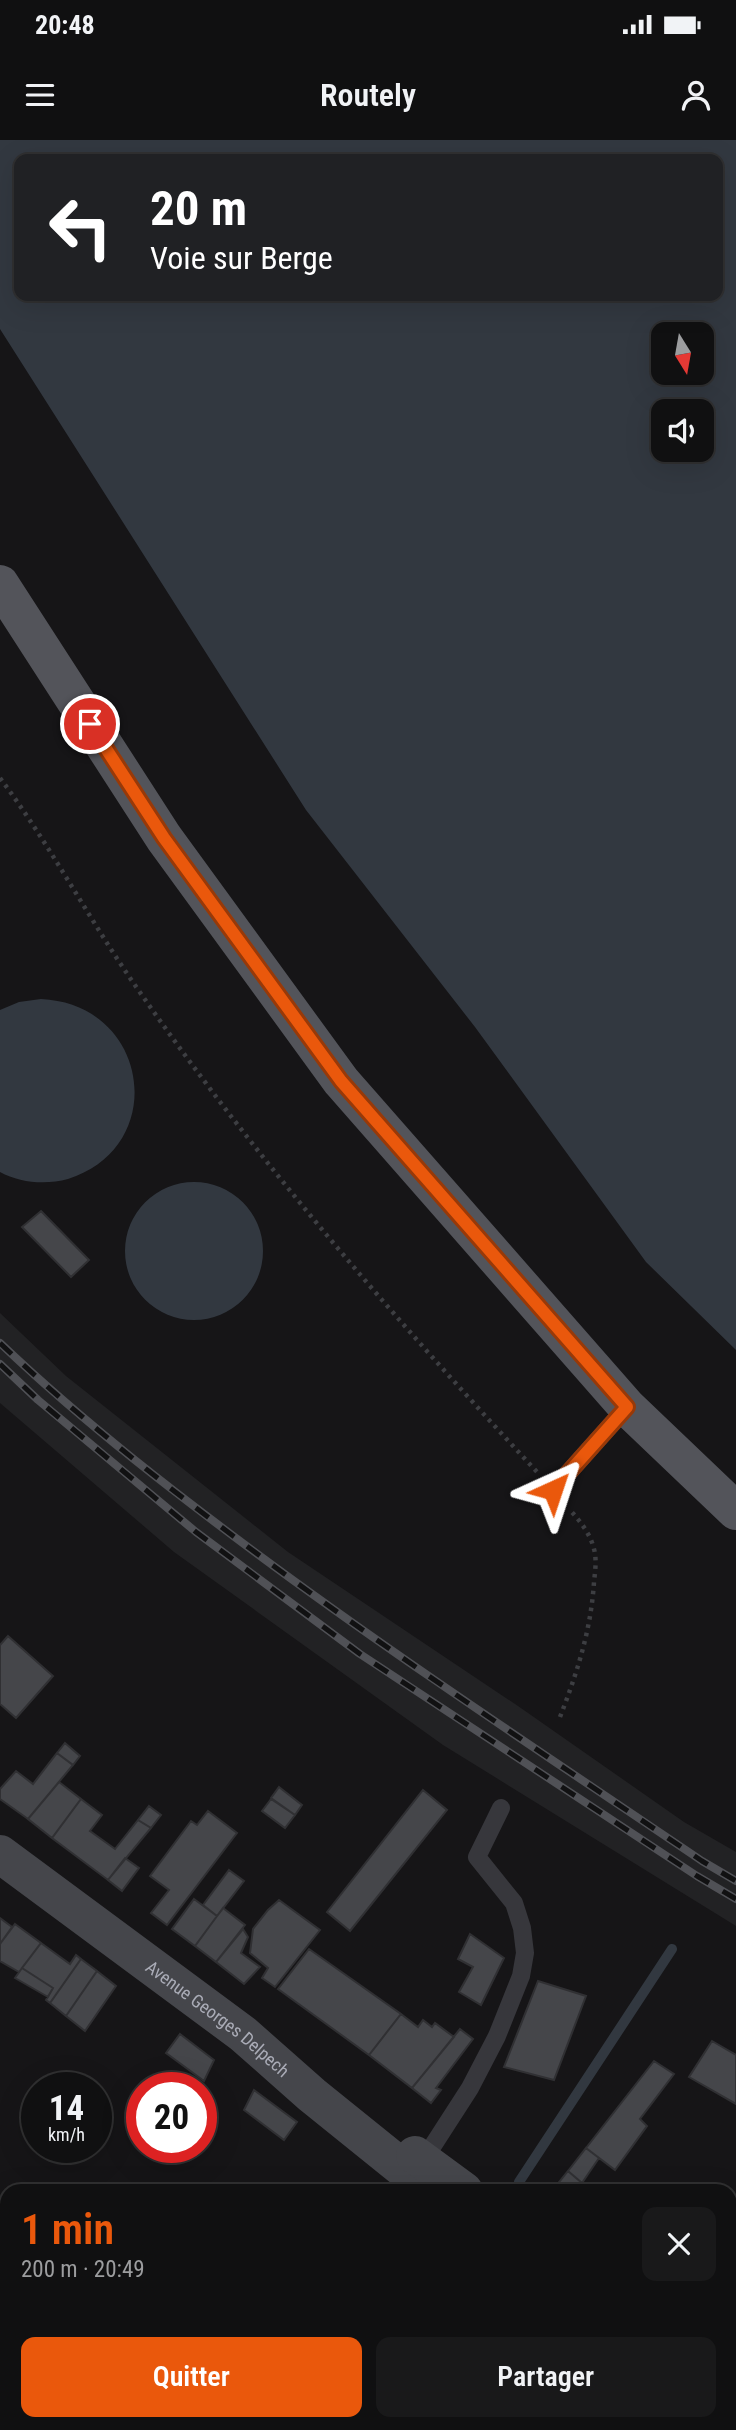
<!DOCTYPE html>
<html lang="fr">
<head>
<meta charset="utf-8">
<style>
  :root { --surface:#101011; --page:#19191a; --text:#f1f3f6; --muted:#9c9d9f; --line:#303031; --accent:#ea580c }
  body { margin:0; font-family:"Roboto Condensed",sans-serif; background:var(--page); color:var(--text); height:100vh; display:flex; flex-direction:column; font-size:26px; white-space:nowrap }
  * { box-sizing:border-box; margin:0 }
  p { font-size:23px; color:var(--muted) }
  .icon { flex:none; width:38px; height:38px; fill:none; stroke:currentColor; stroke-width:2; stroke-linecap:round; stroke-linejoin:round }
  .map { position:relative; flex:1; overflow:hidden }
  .side { position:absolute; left:0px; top:2044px; width:737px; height:247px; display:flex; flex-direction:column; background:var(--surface); border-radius:21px 21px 0 0; box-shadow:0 7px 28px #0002,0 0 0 2px var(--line) }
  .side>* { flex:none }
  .guide { position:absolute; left:14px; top:14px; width:709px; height:147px; border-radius:14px; box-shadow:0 7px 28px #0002,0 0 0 2px var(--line); background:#202124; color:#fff; overflow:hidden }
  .needle { width:46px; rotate:169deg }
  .tools { position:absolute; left:651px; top:182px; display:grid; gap:14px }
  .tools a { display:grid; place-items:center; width:63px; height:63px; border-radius:14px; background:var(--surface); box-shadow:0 7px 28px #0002,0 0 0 2px var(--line); font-size:35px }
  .speed { position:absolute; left:21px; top:1932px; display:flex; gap:14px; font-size:35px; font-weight:700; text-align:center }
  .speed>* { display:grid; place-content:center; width:91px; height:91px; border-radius:50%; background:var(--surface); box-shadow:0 7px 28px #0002,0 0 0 2px var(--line); line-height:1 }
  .speed small { font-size:18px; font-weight:400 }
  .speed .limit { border:10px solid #d22; background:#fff; color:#111 }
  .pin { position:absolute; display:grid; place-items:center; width:60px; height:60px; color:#fff; margin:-30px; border:4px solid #fff; border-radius:50%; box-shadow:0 2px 7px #0007 }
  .me { position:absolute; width:77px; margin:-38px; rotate:42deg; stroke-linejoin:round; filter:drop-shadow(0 0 5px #0008) }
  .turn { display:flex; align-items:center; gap:24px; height:147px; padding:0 21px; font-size:32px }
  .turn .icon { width:91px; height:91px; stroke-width:2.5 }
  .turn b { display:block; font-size:49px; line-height:60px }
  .round { display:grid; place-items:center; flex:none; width:74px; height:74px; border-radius:14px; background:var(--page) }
  .head { display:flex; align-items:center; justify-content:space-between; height:119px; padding:0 21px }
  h1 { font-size:42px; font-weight:600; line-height:52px; color:var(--accent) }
  .button { display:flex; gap:14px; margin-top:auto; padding:14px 21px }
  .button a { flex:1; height:80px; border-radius:14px; background:var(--accent); color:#fff; font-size:28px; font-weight:600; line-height:80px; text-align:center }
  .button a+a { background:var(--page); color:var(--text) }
  .status { display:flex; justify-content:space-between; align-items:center; height:49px; padding:0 35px; background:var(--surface); direction:ltr }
  .status svg { height:19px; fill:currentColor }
  header { display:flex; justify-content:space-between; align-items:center; height:91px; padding:0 21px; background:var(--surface); font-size:32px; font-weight:600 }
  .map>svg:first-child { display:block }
  .built { fill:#222224 }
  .water { fill:#323840; fill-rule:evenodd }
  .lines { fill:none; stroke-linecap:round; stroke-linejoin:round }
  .stream { stroke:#323840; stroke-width:10 }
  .building { fill:#45464a; stroke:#303033; stroke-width:2 }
  .path { stroke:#3d3e42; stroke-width:4.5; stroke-dasharray:3.5 5; stroke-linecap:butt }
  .lane { stroke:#37373c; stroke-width:18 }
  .secondary { stroke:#45464b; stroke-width:38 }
  .primary { stroke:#53545a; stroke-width:38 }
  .rail-casing { stroke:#505156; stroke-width:8 }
  .rail { stroke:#111112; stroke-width:5; stroke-dasharray:16; stroke-linecap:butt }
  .route-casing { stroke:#983908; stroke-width:18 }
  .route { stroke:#ea580c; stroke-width:12 }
  .labels { text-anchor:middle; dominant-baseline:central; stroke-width:7; stroke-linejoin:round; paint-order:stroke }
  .street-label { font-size:18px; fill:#a9abb6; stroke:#111112 }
</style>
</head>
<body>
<div class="status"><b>20:48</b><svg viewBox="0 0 49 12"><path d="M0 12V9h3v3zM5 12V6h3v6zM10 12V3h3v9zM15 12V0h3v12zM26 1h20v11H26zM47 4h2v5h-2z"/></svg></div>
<header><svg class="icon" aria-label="menu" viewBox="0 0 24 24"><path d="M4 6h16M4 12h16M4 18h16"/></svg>Routely<svg class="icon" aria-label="person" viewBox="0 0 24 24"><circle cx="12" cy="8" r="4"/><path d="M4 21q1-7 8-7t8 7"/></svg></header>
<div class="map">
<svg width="736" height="2290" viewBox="0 0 736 2290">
  <rect width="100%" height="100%" fill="#161517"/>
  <path class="built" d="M0 1173 66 1236 288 1412 518 1566 684 1682 736 1712V1786L443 1605 174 1412 0 1263Z"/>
  <path class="water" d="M0 0H736V1210L646 1122 475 887 306 670 0 189ZM19 19H718V156H19ZM663 194H702V233H663ZM663 271H702V310H663Z
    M41 859C150 864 170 1007 68 1039 46 1045 20 1043 0 1032V870L19 862Z
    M125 1111a69 69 0 1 1 138 0a69 69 0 1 1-138 0Z"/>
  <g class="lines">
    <path class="stream" d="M519 2042 672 1809
      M421 2290 423 2284"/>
  </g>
  <path class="building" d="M41 1071 89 1120 71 1137 22 1087Z
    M8 1496 53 1536 16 1578 0 1564V1505Z
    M65 1603 80 1616 73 1625 57 1613Z
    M57 1613 73 1625 28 1679 0 1659V1649L16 1631 33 1644Z
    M59 1642 81 1659 52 1698 28 1679Z
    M279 1647 302 1665 295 1675 271 1658Z
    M423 1650 447 1670 350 1791 327 1772Z
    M81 1659 102 1675 90 1691 115 1709 138 1680 151 1688 108 1740 52 1698Z
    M271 1659 295 1675 285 1688 262 1671Z
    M149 1666 161 1675 151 1688 138 1680Z
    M208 1671 237 1693 167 1785 151 1773 169 1750 150 1736 191 1681 197 1685Z
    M125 1718 139 1728 122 1751 108 1740Z
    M229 1730 244 1741 217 1776 203 1765Z
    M194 1759 217 1776 195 1806 172 1789Z
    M279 1760 320 1790 275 1847 262 1838 268 1828 250 1813 253 1789 268 1770Z
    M223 1768 245 1785 216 1822 195 1806Z
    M0 1778 12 1787 0 1804Z
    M15 1784 41 1803 19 1832 0 1821V1804Z
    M243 1789 248 1797 241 1813 260 1827 244 1844 216 1822Z
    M470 1794 504 1818 481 1865 459 1852 473 1827 458 1819Z
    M41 1803 70 1824 76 1815 81 1819 50 1863 46 1860 53 1848 22 1828Z
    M309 1809 401 1874 369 1915 278 1849Z
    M81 1819 97 1831 66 1876 50 1863Z
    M22 1828 53 1848 48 1857 15 1838Z
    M97 1831 116 1846 85 1891 66 1876Z
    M538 1841 586 1856 554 1940 504 1927Z
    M401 1874 418 1887 423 1880 432 1887 435 1883 454 1897 412 1948 369 1915Z
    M460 1889 473 1899 436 1948 441 1950 431 1963 412 1948Z
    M180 1894 214 1920 204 1941 166 1913Z
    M712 1901 736 1915V1964L689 1937Z
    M654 1921 674 1934 640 1979 647 1986 615 2030 586 2008Z
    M254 1950 297 1982 284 2000 244 1970Z
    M586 2008 599 2018 582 2043 568 2031Z
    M568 2031 582 2043 577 2051H552Z
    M0 2071 7 2075V2112L3 2119 7 2122V2187L0 2183Z
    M7 2264V2284H103L100 2290H0V2276Z
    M171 2284H238L234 2290H177L178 2288Z
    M636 2284H693L702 2290H644Z"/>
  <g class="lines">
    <path class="path" d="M0 638C48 702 85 772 130 838 252 1015 392 1176 538 1333
      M560 1577C577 1533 591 1490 594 1442 595 1432 597 1420 594 1409 590 1393 580 1381 569 1369"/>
    <path class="lane" d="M553 1350 627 1267
      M421 2024 470 1948 497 1896 521 1836 525 1813 522 1788 514 1763 477 1717 501 1668"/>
    <g class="secondary">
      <path id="s1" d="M0 1714 243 1894 312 1955 431 2051"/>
      <path d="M415 2015 464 2051"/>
      <path d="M730 2266 736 2271"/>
      <path d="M583 2290 586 2284"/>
    </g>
    <path class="primary" d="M0 444 164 698 341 941 627 1267 736 1371"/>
    <g class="rail-casing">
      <path id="rail" d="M0 1203C85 1284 180 1357 275 1427 414 1529 559 1624 702 1721L736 1741
        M0 1224 38 1260 196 1392 360 1514 697 1736 736 1759"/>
    </g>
    <use href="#rail" class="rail"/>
  </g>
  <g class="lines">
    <g class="route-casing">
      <path id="route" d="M90 584 164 698 341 941 627 1267 553 1350"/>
    </g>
    <use href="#route" class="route"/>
  </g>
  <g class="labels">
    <g class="street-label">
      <text stroke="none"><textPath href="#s1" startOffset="273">Avenue Georges Delpech</textPath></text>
    </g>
  </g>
</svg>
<div class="tools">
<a><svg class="needle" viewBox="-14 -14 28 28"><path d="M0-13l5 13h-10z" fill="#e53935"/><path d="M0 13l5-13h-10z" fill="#9c9d9f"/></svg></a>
<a><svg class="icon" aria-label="sound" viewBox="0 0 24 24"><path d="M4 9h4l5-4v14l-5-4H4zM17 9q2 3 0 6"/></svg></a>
</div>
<div class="speed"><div>14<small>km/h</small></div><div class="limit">20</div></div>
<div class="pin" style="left:90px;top:584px;background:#d93025"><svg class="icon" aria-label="arrive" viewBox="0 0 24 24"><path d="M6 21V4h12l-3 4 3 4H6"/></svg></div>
<svg class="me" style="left:553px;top:1350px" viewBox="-20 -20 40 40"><path d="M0-17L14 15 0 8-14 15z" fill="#ea580c" stroke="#fff" stroke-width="4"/></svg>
<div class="guide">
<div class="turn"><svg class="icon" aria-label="left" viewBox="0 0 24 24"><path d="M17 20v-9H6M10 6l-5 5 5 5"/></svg><div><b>20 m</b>Voie sur Berge</div></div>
</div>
<section class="side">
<div class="head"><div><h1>1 min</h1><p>200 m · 20:49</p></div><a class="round"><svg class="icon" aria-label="close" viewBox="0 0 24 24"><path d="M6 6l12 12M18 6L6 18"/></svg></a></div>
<div class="button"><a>Quitter</a><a>Partager</a></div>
</section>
</div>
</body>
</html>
